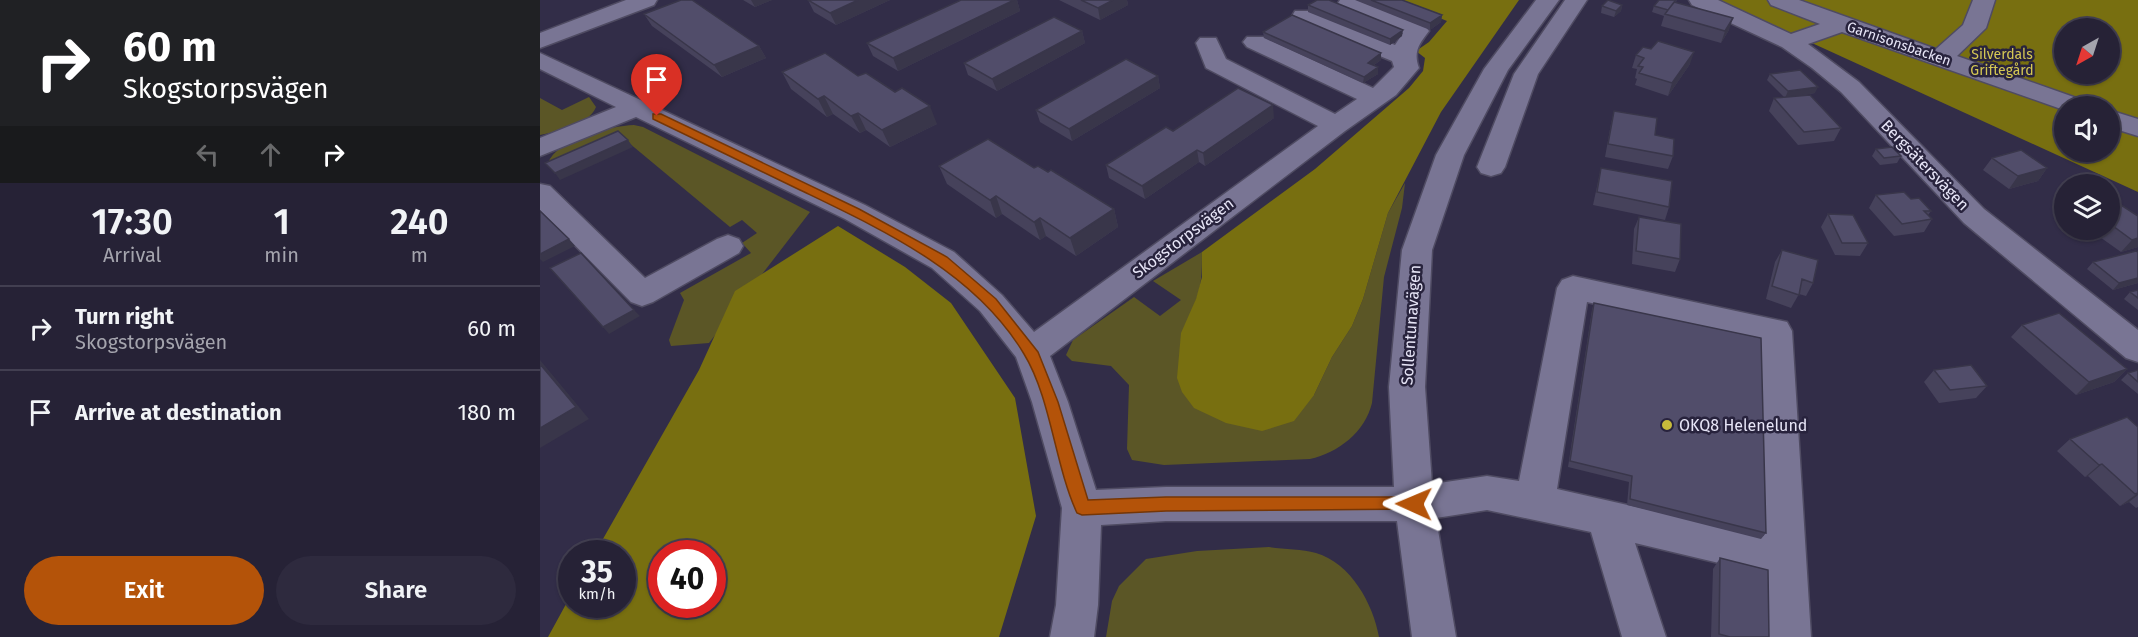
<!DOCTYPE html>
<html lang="en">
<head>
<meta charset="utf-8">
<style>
  :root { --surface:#262236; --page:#2e2a3e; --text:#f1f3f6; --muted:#a4a4ad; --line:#423f51; --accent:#b45309 }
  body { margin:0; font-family:"Fira Sans",sans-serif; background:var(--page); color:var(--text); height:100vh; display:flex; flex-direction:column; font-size:22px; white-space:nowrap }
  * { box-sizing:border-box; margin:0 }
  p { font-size:20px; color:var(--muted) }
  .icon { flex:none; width:33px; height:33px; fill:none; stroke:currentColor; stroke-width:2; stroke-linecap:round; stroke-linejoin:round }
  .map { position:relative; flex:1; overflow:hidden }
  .side { display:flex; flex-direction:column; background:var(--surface); width:540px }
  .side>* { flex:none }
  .top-card { background:#202124; color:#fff; overflow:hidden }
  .needle { width:39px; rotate:219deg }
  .fabs { position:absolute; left:1514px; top:18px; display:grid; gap:12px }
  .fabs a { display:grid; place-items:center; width:66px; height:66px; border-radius:50%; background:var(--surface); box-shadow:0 2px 4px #0004,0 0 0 2px var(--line); font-size:30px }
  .speed { position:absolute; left:18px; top:540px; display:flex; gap:12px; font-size:30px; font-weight:700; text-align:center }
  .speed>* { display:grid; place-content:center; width:78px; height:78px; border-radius:50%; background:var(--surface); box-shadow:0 2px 4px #0004,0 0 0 2px var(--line); line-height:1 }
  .speed small { font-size:15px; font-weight:400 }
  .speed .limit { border:9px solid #d22; background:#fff; color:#111 }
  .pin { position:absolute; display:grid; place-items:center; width:51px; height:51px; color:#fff; margin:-62px -26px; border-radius:50% 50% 50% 0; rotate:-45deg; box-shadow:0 0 6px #0007 }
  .pin .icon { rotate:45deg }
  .me { position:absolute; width:66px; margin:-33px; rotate:271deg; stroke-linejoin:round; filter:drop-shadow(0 0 4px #0008) }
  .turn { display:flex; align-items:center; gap:21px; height:126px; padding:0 24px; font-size:27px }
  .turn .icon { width:78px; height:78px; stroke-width:2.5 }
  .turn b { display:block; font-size:42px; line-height:51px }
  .lanes { display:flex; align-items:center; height:57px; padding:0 24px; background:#0003; justify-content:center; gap:30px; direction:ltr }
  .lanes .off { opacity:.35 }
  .eta { display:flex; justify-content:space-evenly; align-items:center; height:102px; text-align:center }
  .eta b { font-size:36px; font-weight:600; line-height:42px }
  .action { display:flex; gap:12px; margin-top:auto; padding:12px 24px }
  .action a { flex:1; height:69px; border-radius:36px; background:var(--accent); color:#fff; font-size:24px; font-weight:600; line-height:69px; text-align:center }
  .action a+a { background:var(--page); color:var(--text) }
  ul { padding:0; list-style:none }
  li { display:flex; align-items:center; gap:18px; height:84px; padding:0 24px; border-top:2px solid var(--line) }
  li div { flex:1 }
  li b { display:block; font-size:22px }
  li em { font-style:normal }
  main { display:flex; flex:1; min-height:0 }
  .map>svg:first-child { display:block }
  .green { fill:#5b5626 }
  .forest { fill:#786f10; fill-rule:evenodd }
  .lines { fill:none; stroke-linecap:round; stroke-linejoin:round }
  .minor-casing { stroke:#4f4b62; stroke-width:3 }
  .minor { fill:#797594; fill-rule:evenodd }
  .wall { fill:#46425b }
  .shaded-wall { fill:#39364a }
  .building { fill:#514d6a; stroke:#39364a; stroke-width:1.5 }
  .route { fill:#b45309; stroke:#753606; stroke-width:1.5 }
  .poi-dot { fill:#c8bb3b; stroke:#28233d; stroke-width:2 }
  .labels { text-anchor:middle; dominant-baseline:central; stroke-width:5; stroke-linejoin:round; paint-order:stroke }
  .far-street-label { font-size:14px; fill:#e7e5f7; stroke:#28233d }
  .far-park-label { font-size:14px; fill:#d5c854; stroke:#28233d }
  .street-label { font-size:16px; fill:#e7e5f7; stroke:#28233d }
  .poi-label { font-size:16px; fill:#e7e5f7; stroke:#28233d; text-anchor:start }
</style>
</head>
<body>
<main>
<section class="side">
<div class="top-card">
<div class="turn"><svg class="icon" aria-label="right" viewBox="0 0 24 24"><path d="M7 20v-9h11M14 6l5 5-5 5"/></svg><div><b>60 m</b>Skogstorpsvägen</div></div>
<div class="lanes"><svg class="icon off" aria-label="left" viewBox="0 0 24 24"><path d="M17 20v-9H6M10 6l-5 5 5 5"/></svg><svg class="icon off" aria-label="ahead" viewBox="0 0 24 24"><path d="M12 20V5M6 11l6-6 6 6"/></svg><svg class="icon" aria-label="right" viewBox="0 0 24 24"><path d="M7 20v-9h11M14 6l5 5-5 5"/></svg></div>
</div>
<div class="eta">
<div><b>17:30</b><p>Arrival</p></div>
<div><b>1</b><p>min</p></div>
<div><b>240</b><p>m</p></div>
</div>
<ul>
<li><svg class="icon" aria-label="right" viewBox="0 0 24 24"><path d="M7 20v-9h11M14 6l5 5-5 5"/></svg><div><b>Turn right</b><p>Skogstorpsvägen</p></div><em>60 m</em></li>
<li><svg class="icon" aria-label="arrive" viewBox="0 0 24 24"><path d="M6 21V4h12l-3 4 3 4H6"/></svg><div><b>Arrive at destination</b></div><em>180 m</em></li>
</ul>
<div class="action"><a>Exit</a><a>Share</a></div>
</section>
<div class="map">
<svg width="1598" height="637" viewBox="0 0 1598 637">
  <rect width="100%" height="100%" fill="#322d48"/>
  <path class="green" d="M49 97 56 107C48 126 18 131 0 135V98L22 110Z
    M94 125 103 127 270 212 169 343 131 346 129 340 144 300 140 293 211 253 202 243 217 233 202 220 190 227 83 138 8 163C17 139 70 126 94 125Z
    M865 183 862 208 844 277 832 403C825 432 798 453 770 459L624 465 592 460 587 449 589 385 571 366 532 361 526 355 533 340 594 297 620 316 641 300 613 281 662 252C662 269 662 285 656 300 649 319 641 331 640 351L774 395 792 357 812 326 823 299 848 213Z
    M729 547C744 549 762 549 776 553 811 563 833 604 839 637H566L572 601 579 586 606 559 657 551Z"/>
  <path class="forest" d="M855 0H979L901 112 848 213 823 299 812 326 792 357 774 395 754 421 722 431 686 423 654 408 642 392 637 378 641 333 656 299 662 277V252L775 169 869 88 883 71 885 58 876 51 889 42 907 21Z
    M1178 0H1598V192ZM1524 28H1569V74H1524ZM1524 106H1569V152H1524Z
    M298 226 365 267 411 303 475 398 496 516 459 637H8L31 595 32 604H82V554L55 553 159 370 195 291ZM122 554H172V604H122Z"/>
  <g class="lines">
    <g class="minor-casing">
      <path id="minor" d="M86 0H117L114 5 0 48V33Z
        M800 0H821L885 26 889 31C879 44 873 52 879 68L856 95 805 131 510 356 528 402 556 490 626 487H854L849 387 862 250 896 155 944 69 996 0H1019L968 70 924 155 892 250 885 387 892 484 947 476 979 481 1017 288 1022 280 1033 276 1247 322 1252 331 1271 637H1227L1225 574 1095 543 1126 637H1082L1051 532 947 510 896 518 916 637H872L857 521H626L561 525 558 605 554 637H510L516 605 522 508 492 402 476 357 440 311 392 268 305 219 96 117 0 156V138L76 107 0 69V53L325 205 414 252 462 295 494 332 778 126 666 68 656 43 660 38H676L686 59 795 114 817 99 707 47 703 42 707 37H723L833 88 854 67 852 61 755 21 752 16 755 11H771L855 45 863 33 801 8 798 3ZM1047 302 1219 340 1224 536 1017 489Z
        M1025 0H1047L998 74 965 167 961 173 951 176 941 173 937 167 974 74Z
        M1149 0H1178L1251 34 1280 24 1231 5 1228 0H1259L1396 49 1423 25 1433 0H1455L1446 28 1417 56 1545 101 1549 106H1524V110L1302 32 1268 44 1319 82 1444 209 1598 330V362L1586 358 1424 223 1301 92 1272 68 1242 47 1152 5Z
        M1569 110 1598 119V136L1569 127Z
        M0 184 10 186 105 278 177 239 188 235 199 239 203 246 199 253 113 302 102 306 91 302 0 210Z"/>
    </g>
    <use href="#minor" class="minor"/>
  </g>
  <path class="wall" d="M203 0H232L215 7Z
    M268 0H350L296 25 274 12Z
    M421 0H477L480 11 358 71 333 56 327 43Z
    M519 0H587L588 5 560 20Z
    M815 0H862L902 15 901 22 890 30Z
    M1137 0 1136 2 1189 30 1181 43 1121 26 1124 16 1112 12 1114 6Z
    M768 5 862 36 850 45 768 12Z
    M1082 5 1081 11 1074 17 1061 13 1062 6Z
    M104 14 219 46 226 58 182 77 112 26Z
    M542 31 545 43 457 91 428 75 424 63Z
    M723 32 841 53V60L834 65 838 74 823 83 724 38Z
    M1096 55 1150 64 1128 96 1095 85 1097 79 1095 78 1097 69 1092 68Z
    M242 72 318 76 397 124 350 147 326 130 320 133 293 114 287 117 251 89Z
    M1230 74 1275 93 1258 96 1301 128 1294 141 1258 145 1229 111 1234 98 1244 97 1227 80Z
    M618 76 620 88 532 141 500 122 496 110Z
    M1074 111 1115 135 1133 156 1128 169 1065 157 1071 124Z
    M734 118 665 166 659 162 605 199 569 178 566 165 633 131Z
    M1336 149 1361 156 1357 163 1340 165 1332 156Z
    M1452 158 1507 168 1498 181 1469 189 1443 170Z
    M399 166 494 168 508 172 574 209 578 227 536 256 506 236 500 240 462 214 456 218 407 184Z
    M1061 168 1129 207 1125 220 1053 205Z
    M1336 195 1371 199 1391 211 1388 215 1392 219 1384 232 1354 236 1329 208Z
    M1569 208 1598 247 1581 252 1550 230H1569Z
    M1288 214 1328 243 1320 256 1295 255 1281 227Z
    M1099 217 1140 259 1135 272 1092 264 1094 229Z
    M1242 250 1273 283 1266 296 1259 294 1251 308 1226 299 1235 262Z
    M1598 252V283L1573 290 1547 269 1553 262Z
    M1598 290V310L1584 299 1590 292Z
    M1054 303 1226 533 1221 539 1087 505 1089 482 1028 467 1052 310Z
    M1482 325 1587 369 1574 382 1536 395 1471 337Z
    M1394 370 1447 386 1436 398 1399 403 1384 382Z
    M1598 370V394L1581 380 1588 373Z
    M1598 427V507L1596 508 1589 502 1580 506 1548 476 1545 477 1517 451 1530 439Z
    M1180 558 1229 637H1171L1173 569Z"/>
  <path class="shaded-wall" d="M211 0H232L215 7Z
    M318 0H350L296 25 290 13Z
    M474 0H477L480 11 358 71 353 58Z
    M573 0H587L588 5 560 20 558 8Z
    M1082 5 1081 11 1074 17 1076 11Z
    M902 15 901 22 890 30V23Z
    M1193 18 1189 30 1181 43 1185 31Z
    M863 30 862 36 850 45V39Z
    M542 31 545 43 457 91 452 79Z
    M219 46 226 58 182 77 174 65Z
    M1154 52 1150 64 1128 96 1132 83Z
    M841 53V60L828 69V63Z
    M838 67V74L823 83 824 77Z
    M618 76 620 88 532 141 529 129Z
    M1278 87 1275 93 1245 98 1248 91Z
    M284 96 293 114 287 117 278 99Z
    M733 105 734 118 665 166 663 153Z
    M390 106 397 124 350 147 342 130Z
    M318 113 326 130 320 133 311 116Z
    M88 140 93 147 20 180 15 173Z
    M657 150 659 162 605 199 602 186Z
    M1507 168 1498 181 1469 189 1478 176Z
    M456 196 462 214 456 218 450 200Z
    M574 209 578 227 536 256 530 238Z
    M500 218 506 236 500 240 494 222Z
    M1598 238V247L1581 252 1592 240Z
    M29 239 35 246 3 262 0 259V254Z
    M1598 278V283L1573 290 1579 283Z
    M94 310 100 316 69 334 63 327Z
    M0 360 49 419 0 448Z
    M1587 369 1574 382 1536 395 1549 382Z
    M1562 464 1548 476 1545 477 1559 465Z
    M1598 493V495L1589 502 1580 506Z"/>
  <path class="building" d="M141 0H152L219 46 174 65 104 14Z
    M268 0H318L290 13Z
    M421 0H474L353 58 327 43Z
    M541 0H573L558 8Z
    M777 0H789L863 30 850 39 768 5Z
    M831 0H862L902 15 890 23Z
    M1068 0 1082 5 1076 11 1062 6Z
    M1119 0H1136L1128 10 1114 6Z
    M1134 2 1193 18 1185 31 1125 14Z
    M752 15 841 53 828 63 838 67 824 77 723 32Z
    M514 17 542 31 452 79 424 63Z
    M1118 41 1154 52 1132 83 1099 73 1103 67 1098 66 1104 58 1096 55 1103 47 1111 49Z
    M285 53 318 76 326 73 355 92 362 88 390 106 342 130 318 113 311 116 284 96 278 99 242 72Z
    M586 59 618 76 529 129 496 110Z
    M1260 70 1278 87 1248 91 1230 74Z
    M698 88 733 105 663 153 657 150 602 186 566 165 626 127 633 131Z
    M1270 95 1301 128 1264 132 1234 98Z
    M1074 111 1117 118 1115 135 1134 139 1133 156 1068 144Z
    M78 131 88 140 15 173 5 163Z
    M448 139 494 168 498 166 508 172 511 170 574 209 530 238 500 218 494 222 456 196 450 200 399 166Z
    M1352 147 1361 156 1344 158 1336 149Z
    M1481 150 1507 168 1478 176 1452 158Z
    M1061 168 1132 181 1129 207 1057 192Z
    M1364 192 1371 199 1379 198 1391 211H1384L1392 219 1362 224 1336 195Z
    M1581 205 1598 216V238L1592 240 1569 223V208Z
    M0 211 29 239 0 254Z
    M1288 214 1313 215 1328 243H1302Z
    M1099 217 1141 224 1140 259 1096 251Z
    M1242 250 1278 260 1273 283 1262 279 1259 295 1232 286Z
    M1596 251 1598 252V278L1579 283 1553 262Z
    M41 253 94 310 63 327 10 268Z
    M1598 290V298L1590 292Z
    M1054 303 1221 338 1226 533 1090 499 1092 476 1030 461Z
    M1519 313 1587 369 1549 382 1482 325Z
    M0 364 36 407 0 428Z
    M1431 365 1447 386 1410 390 1394 370Z
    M1598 370V382L1588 373Z
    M1587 417 1598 427V493L1595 494 1562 464 1559 465 1530 439Z
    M1180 558 1228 570 1229 637H1190L1179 634Z"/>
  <path class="route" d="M113 114H121L319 209 407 257 456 299 498 352 518 402 548 500 626 497H874L880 499 882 504 880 509 626 511 542 515 537 513C515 466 511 398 484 354 435 272 343 230 260 190 211 166 162 143 113 119Z"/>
  <circle class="poi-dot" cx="1127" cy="425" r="6"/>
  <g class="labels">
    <g class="far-street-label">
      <text transform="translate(1359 44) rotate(19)">Garnisonsbacken</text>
    </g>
    <g class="far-park-label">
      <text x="1462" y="54">Silverdals<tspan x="1462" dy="16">Griftegård</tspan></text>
    </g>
    <g class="street-label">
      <text transform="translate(1385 165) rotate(46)">Bergsätersvägen</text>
      <text transform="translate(643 238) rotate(-37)">Skogstorpsvägen</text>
      <text transform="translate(871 325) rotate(-86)">Sollentunavägen</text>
    </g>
    <g class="poi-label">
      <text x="1139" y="425">OKQ8 Helenelund</text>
    </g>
  </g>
</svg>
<div class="fabs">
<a><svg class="needle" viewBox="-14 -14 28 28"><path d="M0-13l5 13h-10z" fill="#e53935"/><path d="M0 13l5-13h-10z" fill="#a4a4ad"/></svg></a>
<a><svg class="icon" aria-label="sound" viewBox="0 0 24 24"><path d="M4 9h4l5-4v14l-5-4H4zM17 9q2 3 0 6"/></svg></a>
<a><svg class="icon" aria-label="layers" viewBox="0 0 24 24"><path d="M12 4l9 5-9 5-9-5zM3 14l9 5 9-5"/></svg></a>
</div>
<div class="speed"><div>35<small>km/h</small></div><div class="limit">40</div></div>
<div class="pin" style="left:117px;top:116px;background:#d93025"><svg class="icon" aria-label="arrive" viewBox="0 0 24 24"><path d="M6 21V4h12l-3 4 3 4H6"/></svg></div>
<svg class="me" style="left:874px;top:504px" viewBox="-20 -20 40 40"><path d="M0-17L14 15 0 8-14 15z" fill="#b45309" stroke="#fff" stroke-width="4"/></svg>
</div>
</main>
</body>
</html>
